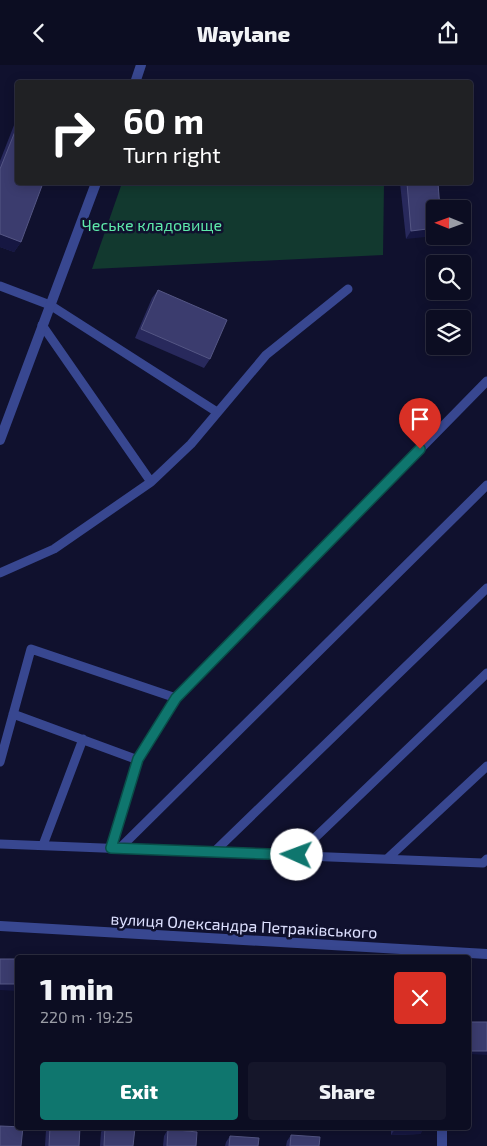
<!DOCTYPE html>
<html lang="en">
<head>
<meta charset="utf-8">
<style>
  :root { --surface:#0c0d22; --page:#15162a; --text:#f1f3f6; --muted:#9a9ca5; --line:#2c2d40; --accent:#0f766e }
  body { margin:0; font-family:"Exo 2",sans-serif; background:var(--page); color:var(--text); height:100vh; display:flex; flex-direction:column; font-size:19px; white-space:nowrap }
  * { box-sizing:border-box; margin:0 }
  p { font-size:16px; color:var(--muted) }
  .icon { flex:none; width:28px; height:28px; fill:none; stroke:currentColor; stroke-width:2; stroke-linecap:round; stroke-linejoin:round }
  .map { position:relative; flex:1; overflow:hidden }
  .side { position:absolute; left:15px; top:890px; width:456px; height:175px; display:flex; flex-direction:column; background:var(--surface); border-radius:5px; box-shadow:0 2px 12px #0003,0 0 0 1px var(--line) }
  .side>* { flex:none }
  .hud { position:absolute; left:15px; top:15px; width:458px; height:105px; border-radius:5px; box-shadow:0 2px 12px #0003,0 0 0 1px var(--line); background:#202124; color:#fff; overflow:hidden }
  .needle { width:32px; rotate:271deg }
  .controls { position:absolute; left:426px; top:135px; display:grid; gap:10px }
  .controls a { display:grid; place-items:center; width:45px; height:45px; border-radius:5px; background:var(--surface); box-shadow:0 2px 12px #0003,0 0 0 1px var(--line); font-size:25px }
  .pin { position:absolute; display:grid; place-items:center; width:42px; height:42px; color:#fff; margin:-51px -21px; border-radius:50% 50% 50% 0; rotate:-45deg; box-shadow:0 0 5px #0007 }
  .pin .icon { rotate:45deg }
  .me { position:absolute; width:55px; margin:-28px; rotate:272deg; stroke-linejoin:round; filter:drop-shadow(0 0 4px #0008) }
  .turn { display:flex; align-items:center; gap:18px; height:105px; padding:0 25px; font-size:22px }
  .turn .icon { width:65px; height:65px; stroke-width:2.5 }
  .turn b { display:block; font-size:35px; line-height:42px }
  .round { display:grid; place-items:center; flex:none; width:52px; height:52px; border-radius:5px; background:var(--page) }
  .head { display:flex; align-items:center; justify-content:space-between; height:85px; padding:0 25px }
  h1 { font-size:30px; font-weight:800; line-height:38px }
  .cta { display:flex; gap:10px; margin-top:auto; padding:10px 25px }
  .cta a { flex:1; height:58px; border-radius:5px; background:var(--accent); color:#fff; font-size:20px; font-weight:800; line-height:58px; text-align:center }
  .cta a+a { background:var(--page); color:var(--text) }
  header { display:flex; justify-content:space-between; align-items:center; height:65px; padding:0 25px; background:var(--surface); font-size:22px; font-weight:800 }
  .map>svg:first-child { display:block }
  .green { fill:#12392f }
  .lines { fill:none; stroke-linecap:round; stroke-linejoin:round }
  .service { stroke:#384790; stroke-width:9 }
  .minor { stroke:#384790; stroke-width:10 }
  .tertiary { stroke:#384790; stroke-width:10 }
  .wall { fill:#28295c }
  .shaded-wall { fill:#161742 }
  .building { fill:#3b3c6e; stroke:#545684 }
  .route-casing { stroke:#0a4d48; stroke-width:12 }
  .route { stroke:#0f766e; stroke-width:9 }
  .labels { text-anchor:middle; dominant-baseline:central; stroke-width:5; stroke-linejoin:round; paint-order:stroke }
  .park-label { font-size:16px; fill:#5ee9aa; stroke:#10112e }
  .street-label { font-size:16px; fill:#dde0ff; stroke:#10112e }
</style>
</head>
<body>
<header><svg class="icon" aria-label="back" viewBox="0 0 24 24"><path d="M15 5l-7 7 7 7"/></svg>Waylane<svg class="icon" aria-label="share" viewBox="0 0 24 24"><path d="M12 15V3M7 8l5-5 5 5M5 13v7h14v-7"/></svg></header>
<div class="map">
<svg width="487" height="1081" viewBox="0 0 487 1081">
  <rect width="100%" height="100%" fill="#10112e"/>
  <path class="green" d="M122 118H384L383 190 92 204Z"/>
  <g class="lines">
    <path class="service" d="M0 221 50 240 217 347
      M42 260 151 417
      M0 508 54 484 151 417 191 379 266 290 348 224
      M13 649 138 695
      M0 697 31 584 176 633 487 316
      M0 779 483 798 487 794
      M43 780 83 674
      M111 783 138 695 176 633
      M120 783 487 420
      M214 787 487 523
      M297 790 487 608
      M387 794 487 701"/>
    <path class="minor" d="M442 1081V1062"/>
    <path class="tertiary" d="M135 18 141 0
      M0 375 96 118
      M0 861 487 889"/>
  </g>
  <path class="wall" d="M18 50V118L21 177 14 187 0 182V96Z
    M400 118H438L440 144 406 174Z
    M158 225 210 294 204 303 135 273 152 233Z
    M48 1062H80L79 1081H45L46 1065Z
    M104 1062H128L133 1081H100L101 1067Z
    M391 1062H425L420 1069 391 1070Z
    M168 1064 196 1081H163L164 1071Z
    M291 1070 319 1081H286L287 1076Z
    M230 1071 258 1081H225L226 1077Z"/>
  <path class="shaded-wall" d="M435 163V171L406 174 411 166Z
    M0 169 21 177 14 187 0 182Z
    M0 919H18V926L0 925Z
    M469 986H487V990L469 989Z
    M425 1063 420 1069 391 1070 395 1064Z"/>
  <path class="building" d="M18 59V118H43L21 177 0 169V104Z
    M407 118H438L440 144H435V163L411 166Z
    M158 225 227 255 210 294 141 264Z
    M0 894H18V919H0Z
    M469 957H487V986H469Z
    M0 1061 23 1062 21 1081H0Z
    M50 1062H80L79 1081H49Z
    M105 1062 135 1063 133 1081H104Z
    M395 1062H425V1063L395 1064Z
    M168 1064 197 1067 196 1081H167Z
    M291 1070 320 1072 319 1081H290Z
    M230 1071 259 1073 258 1081H229Z"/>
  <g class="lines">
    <g class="route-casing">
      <path id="route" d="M297 790 111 783 138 694 176 633 420 384"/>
    </g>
    <use href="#route" class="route"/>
  </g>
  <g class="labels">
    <g class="park-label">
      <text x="152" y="159">Чеське кладовище</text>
    </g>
    <g class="street-label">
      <text transform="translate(244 860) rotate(3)">вулиця Олександра Петраківського</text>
    </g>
  </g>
</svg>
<div class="controls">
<a><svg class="needle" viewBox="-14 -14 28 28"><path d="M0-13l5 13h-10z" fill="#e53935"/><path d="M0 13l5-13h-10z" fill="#9a9ca5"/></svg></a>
<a><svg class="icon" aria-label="search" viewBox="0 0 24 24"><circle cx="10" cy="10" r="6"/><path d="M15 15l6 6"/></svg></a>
<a><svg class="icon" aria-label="layers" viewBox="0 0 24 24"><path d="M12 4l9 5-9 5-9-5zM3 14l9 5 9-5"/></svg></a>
</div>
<div class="pin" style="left:420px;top:384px;background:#d93025"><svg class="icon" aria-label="arrive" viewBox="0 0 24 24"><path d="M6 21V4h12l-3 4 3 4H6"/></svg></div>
<svg class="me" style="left:297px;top:790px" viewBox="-20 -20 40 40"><circle r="19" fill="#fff"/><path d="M0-13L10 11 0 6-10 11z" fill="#0f766e"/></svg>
<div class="hud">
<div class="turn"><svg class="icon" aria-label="right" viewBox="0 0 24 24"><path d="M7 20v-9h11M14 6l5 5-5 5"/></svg><div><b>60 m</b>Turn right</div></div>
</div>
<section class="side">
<div class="head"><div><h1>1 min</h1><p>220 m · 19:25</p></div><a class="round" style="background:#d93025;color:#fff"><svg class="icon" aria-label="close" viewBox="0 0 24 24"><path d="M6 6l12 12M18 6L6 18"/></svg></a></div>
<div class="cta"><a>Exit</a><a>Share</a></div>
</section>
</div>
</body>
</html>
